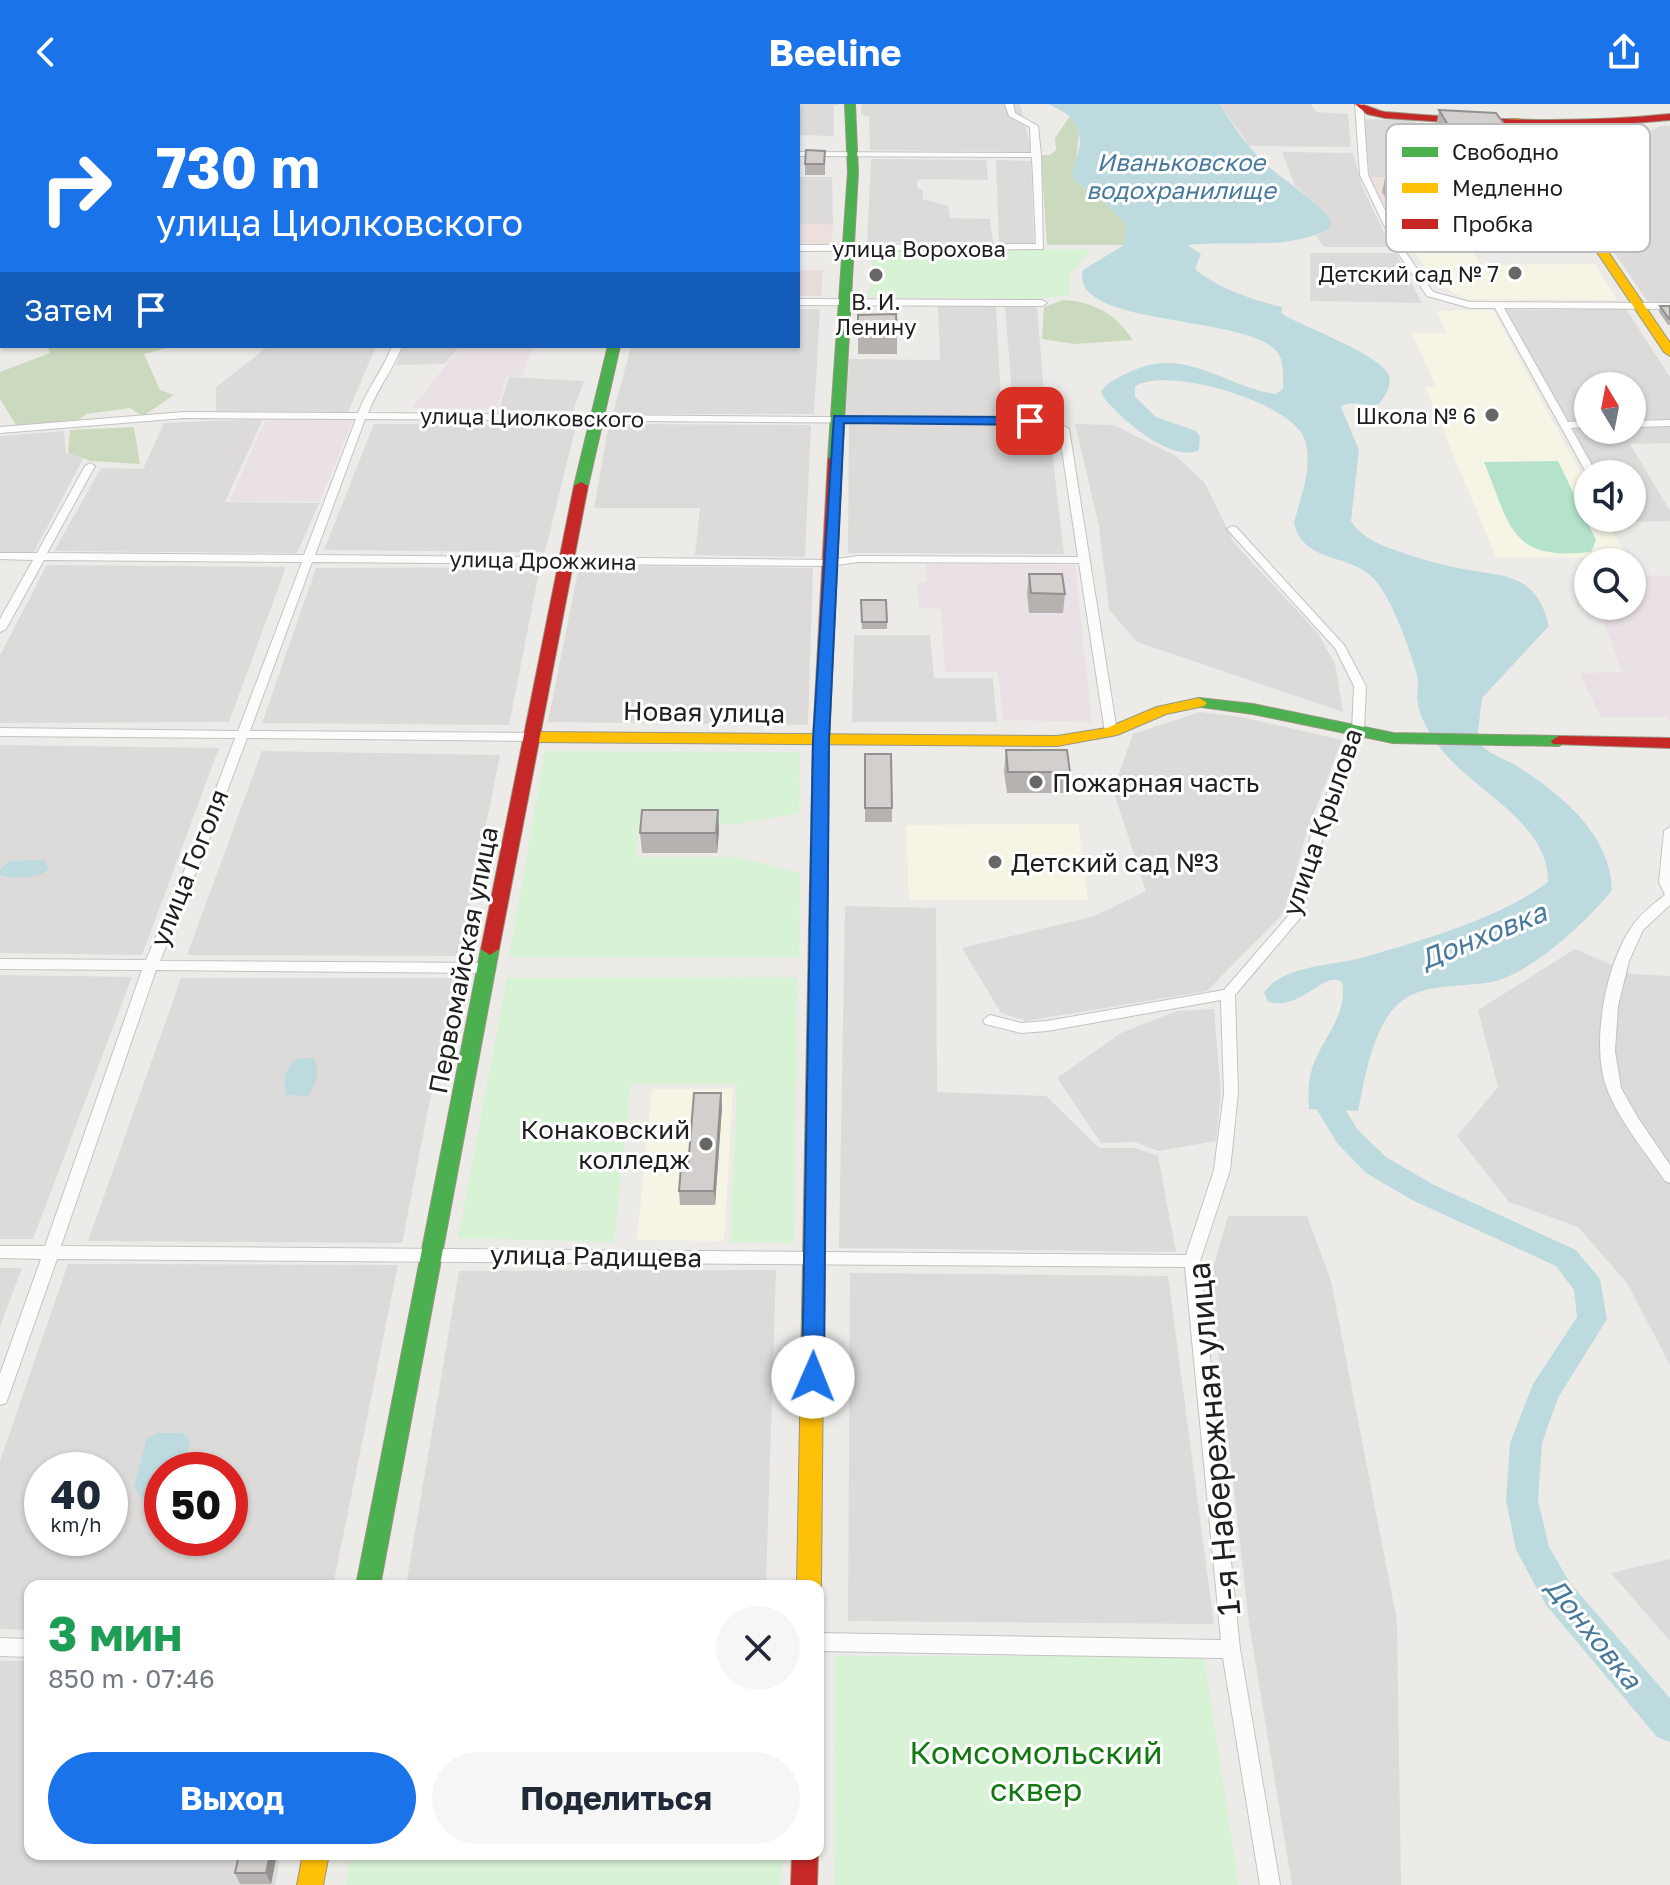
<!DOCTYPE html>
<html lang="ru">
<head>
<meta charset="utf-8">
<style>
  :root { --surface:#fff; --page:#f6f6f7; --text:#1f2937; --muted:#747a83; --accent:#1a73e8 }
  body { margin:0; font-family:"Golos Text",sans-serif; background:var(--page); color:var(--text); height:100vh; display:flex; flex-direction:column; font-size:30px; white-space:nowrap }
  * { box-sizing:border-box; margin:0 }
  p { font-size:26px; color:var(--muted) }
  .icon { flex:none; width:44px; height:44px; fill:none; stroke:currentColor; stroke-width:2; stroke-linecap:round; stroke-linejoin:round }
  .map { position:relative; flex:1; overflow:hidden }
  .drawer { position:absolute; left:24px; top:1476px; width:800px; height:280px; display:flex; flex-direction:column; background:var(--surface); border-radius:16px; box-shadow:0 2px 6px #0004 }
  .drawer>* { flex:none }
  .hud { position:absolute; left:0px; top:0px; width:800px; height:244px; box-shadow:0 2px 6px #0004; background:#1a73e8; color:#fff; overflow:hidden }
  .needle { width:52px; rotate:350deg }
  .fabs { position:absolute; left:1574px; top:268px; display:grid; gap:16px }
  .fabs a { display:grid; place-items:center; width:72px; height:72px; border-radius:50%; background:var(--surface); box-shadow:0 2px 6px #0004; font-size:40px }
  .speed { position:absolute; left:24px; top:1348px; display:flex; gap:16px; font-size:40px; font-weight:700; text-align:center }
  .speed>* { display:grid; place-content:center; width:104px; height:104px; border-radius:50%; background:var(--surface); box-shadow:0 2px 6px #0004; line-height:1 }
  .speed small { font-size:20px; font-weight:400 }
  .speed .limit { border:12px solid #d22; background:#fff; color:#111 }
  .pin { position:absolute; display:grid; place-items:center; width:68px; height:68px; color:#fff; margin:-34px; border-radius:16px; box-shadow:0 4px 12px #0006 }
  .me { position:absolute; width:88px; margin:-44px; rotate:1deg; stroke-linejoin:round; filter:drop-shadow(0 0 6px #0008) }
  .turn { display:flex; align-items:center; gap:28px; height:168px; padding:0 24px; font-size:36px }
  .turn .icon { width:104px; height:104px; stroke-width:2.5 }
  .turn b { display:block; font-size:56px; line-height:68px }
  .then { display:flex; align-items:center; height:76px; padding:0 24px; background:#0003; gap:16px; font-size:30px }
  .round { display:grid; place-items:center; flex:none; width:84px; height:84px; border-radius:42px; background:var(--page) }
  .headline { display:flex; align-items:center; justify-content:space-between; height:136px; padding:0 24px }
  h1 { font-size:48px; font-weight:700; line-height:60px; color:#1e9e55 }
  .action { display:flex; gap:16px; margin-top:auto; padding:16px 24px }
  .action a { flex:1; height:92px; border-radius:48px; background:var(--accent); color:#fff; font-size:32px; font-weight:700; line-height:92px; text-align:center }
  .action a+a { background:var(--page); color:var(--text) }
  header { display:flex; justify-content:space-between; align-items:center; height:104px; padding:0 24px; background:var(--accent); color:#fff; font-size:36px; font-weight:700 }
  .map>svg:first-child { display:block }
  .residential { fill:#dcdbd9; fill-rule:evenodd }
  .commercial { fill:#eedfdf }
  .industrial { fill:#eae1e7 }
  .education { fill:#f6f4e4 }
  .military { fill:#e7dcd8 }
  .forest { fill:#cbdabe }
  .park { fill:#d8f2d5 }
  .pitch { fill:#b5e2cb }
  .water { fill:#bddbdf }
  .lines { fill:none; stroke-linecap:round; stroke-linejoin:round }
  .river { fill:#bddbdf; fill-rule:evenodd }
  .street-casing { stroke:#c4c3c2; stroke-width:2 }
  .fast-casing { stroke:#979681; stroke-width:2 }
  .slow-casing { stroke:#979681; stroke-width:2 }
  .jam-casing { stroke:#979681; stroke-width:2 }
  .street { fill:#fcfcfc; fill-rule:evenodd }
  .fast { fill:#4caf50; fill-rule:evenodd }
  .slow { fill:#ffc107; fill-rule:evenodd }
  .jam { fill:#c62828; fill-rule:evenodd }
  .wall { fill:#b5b2b0 }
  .shaded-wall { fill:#939190 }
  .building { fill:#d2cfcd; stroke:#939190; stroke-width:2 }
  .route { fill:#1a73e8; stroke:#114b97; stroke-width:2 }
  .poi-dot { fill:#676665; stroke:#fff; stroke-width:3 }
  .labels { text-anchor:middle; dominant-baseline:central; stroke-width:6; stroke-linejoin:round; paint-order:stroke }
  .far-street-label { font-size:22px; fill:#1f1f1f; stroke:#fff }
  .far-poi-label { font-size:22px; fill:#1f1f1f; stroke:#fff; text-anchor:end }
  .far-water-label { font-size:24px; font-style:italic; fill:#4a7a9b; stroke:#fff }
  .street-label { font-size:26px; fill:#1f1f1f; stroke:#fff }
  .poi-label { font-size:26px; fill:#1f1f1f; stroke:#fff; text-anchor:start }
  .water-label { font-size:28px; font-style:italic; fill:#4a7a9b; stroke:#fff }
  .near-street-label { font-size:32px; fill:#1f1f1f; stroke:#fff }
  .near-park-label { font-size:32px; fill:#127911; stroke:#fff }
  .key { fill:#fff; stroke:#bcbcbc; stroke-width:2 }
  .key-label { font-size:22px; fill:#1f1f1f }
</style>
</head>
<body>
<header><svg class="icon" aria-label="back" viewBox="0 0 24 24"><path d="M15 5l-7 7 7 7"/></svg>Beeline<svg class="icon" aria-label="share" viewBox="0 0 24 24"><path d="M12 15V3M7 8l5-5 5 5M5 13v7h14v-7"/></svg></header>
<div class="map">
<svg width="1670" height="1781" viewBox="0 0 1670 1781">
  <rect width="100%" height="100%" fill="#edebe8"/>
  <path class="residential" d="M694 0H840L834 2V32L798 31V2Z
    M862 0H1020L1032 48 870 46 869 12 861 11Z
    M1220 0H1311L1316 8 1348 10 1351 43 1249 42Z
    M1363 15 1415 16 1424 49H1525L1552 90H1495L1437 74 1370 73Z
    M1660 22H1670V198H1648L1544 46 1616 45Z
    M1282 48 1353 49 1362 82 1391 143H1324L1316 132 1329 125 1314 98 1295 82Z
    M798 54H801L800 73H832L833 121 798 120Z
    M871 55 986 56 988 76 918 75 917 80 918 85 923 86V95L948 102 950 114 990 115 993 138H867Z
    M996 56 1031 57 1034 139H999Z
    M1310 149H1396L1422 199 1310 197Z
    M938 201 996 202 1002 313 846 311 849 255 940 256Z
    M1005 202H1037L1046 315 1014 314Z
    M798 205H820L814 310H613L631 242H798Z
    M1626 205 1670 273V339L1630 340 1670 407V417L1622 418 1620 414H1632V370H1597L1505 206ZM1588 282H1632V326H1588Z
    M269 242H376L348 308 216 307V283Z
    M403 242H460L445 260 396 261Z
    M509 273 584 277 573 307 499 306Z
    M263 315 225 398 319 399 297 449 54 447 101 364 143 365 164 319Z
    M374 320 576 322 545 448 324 446Z
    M609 320 811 321 805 453 695 451 700 404H594Z
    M849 320 1049 322 1064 450 848 449Z
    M1075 320 1114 321 1176 352 1205 379 1234 439 1317 528 1335 560 1343 608 1137 538 1109 506 1099 422Z
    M64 327 66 350 85 351 34 448H0V332Z
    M47 461 286 463 229 618 0 619V551Z
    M579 462 813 464 808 621 548 618Z
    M540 463 509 621 262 619 316 464Z
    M854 531H930L934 574H993L997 618H852Z
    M1200 608 1241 613 1342 636 1307 727 1284 809 1207 887 1026 917 1001 909 962 844 1095 812 1146 787 1113 686 1133 630Z
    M0 641 219 644 142 851 0 849Z
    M262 647 500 651 460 852 187 851Z
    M845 802 936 804 937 988 1046 992 1099 1044H1136L1158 1052 1176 1148 839 1144Z
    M1575 845 1632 870 1670 872V1261L1627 1179 1578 1123 1509 1098 1457 1032 1498 983 1478 906Z
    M0 871 132 873 33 1135H0Z
    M181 874H454L402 1139 88 1137Z
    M1214 905 1221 989 1216 1037 1158 1047 1135 1038 1101 1039 1057 974 1121 929 1177 907Z
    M1228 1112H1307L1331 1177 1397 1517 1401 1781H1292L1249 1519 1210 1175Z
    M68 1160 398 1161 333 1482H30V1526L0 1525V1357ZM42 1366H110V1434H42ZM162 1366H230V1434H162Z
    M0 1164H22L0 1223Z
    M776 1166 766 1482H406L459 1167Z
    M850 1169 1168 1172 1214 1520 848 1517Z
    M1670 1455V1537L1611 1469Z
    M0 1557H30V1750H281L275 1781H0Z"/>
  <path class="commercial" d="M1370 73 1438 74 1495 90H1552L1565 111H1389Z
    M798 120 833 121 831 140 798 139Z"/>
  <path class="industrial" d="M461 242H532L523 272 506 273 498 305 412 304Z
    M266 315H353L320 397H229Z
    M925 459 1075 461 1092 618 1003 616 998 568H945L941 505 919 504 917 479 927 478Z
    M1632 471 1670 472V618L1667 613H1601L1579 569 1622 568 1598 502H1632Z"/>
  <path class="education" d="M1468 141 1480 161 1595 160 1618 196 1466 195 1433 178 1412 142Z
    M1493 206 1588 383V414H1605L1627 454 1496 453 1425 283H1436L1412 229H1446L1437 207Z
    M1078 720 1088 796H909L906 721Z
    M652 985H733L724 1137 637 1136Z"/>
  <path class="military" d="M798 166H823L821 192H798Z"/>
  <path class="forest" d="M0 0H412L2 2 0 99Z
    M1070 12 1079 28 1074 77 1102 95 1126 121 1124 141H1047L1041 51H1050L1056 46 1055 34Z
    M1064 196C1095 198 1115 210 1133 236L1074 240 1042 235 1044 203Z
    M47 242H174L144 250 160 286 174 291 143 312 130 304 86 310 74 320 17 323 0 295V268L50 249Z
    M134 323 140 360 91 357 68 349 70 326Z"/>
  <path class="park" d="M1091 145 1070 171V191L1035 195 867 193 871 177 883 171 872 165 873 147Z
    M545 647 800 648 799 709 739 720 639 721 636 753H737L800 769 799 853H509Z
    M797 873 794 1139 730 1138 737 980H631L614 1138 458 1134 507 874Z
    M836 1552H1204L1239 1781H834Z
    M351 1750H782L781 1781H345Z"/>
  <path class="pitch" d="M1558 357 1596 436 1591 448C1509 457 1511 423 1484 358Z"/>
  <path class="water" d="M1049 0H1220C1233 22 1247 43 1266 60 1287 80 1314 93 1331 117L1329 125C1288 147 1233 136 1187 141L1201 150 1195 165C1217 184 1255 197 1283 203L1281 208 1284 211C1304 223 1384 252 1389 272 1392 283 1385 292 1379 300 1366 305 1353 294 1341 303L1359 346 1351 417C1360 432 1376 439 1392 445 1414 453 1435 459 1458 464 1504 473 1536 468 1549 522L1482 594 1477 636C1488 651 1503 653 1518 663 1561 690 1611 731 1612 786 1588 817 1530 870 1492 878 1466 883 1426 879 1403 896 1373 918 1365 974 1358 1007L1309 1005C1308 994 1308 983 1310 973 1316 939 1349 915 1342 878 1323 866 1303 907 1268 898L1264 888C1284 861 1331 862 1361 854 1420 837 1499 815 1548 778 1549 718 1474 688 1441 645 1430 631 1419 613 1417 595 1417 587 1419 579 1417 571 1410 546 1390 488 1371 472 1347 450 1303 458 1294 419 1301 392 1314 361 1304 334 1289 297 1168 262 1135 282V293L1156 313 1196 327 1200 333 1199 346C1172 360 1120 314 1104 294L1101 287C1109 277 1121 272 1132 267 1184 242 1225 282 1275 290L1283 285C1283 274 1284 258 1278 249 1251 210 1067 224 1083 166L1124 141 1126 121 1102 95 1074 77 1072 70 1080 41 1079 28 1070 12Z
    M44 756 49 766C36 774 14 776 0 771V766L9 757Z
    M299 954H314C320 968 317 979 308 992L286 991C283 975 284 963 299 954Z
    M158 1329H183L191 1338 181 1366H162V1392L141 1394 134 1383 147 1334Z"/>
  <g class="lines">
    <path class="river" d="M1337 961 1347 964 1351 971 1345 1005 1357 1025 1386 1053 1432 1080 1576 1146 1600 1175 1607 1215 1558 1294 1542 1339 1538 1396 1549 1443 1570 1479 1670 1594V1638L1657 1633 1546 1501 1516 1446 1506 1396 1510 1339 1533 1280 1577 1213 1574 1186 1556 1162 1412 1096 1366 1069 1337 1039 1317 1006 1327 964Z"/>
    <g class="street-casing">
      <path id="street" d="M536 0H544L535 2Z
        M1005 0H1013L1015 9 1038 22 1041 51 1043 145 798 147V141L1036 140 1032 53 798 52V48L1031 49 1030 23 1009 12Z
        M1355 0H1363L1368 71 1404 146 1433 188 1470 198 1670 199V205L1504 204 1568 318 1588 317V323L1571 324 1597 370H1587L1495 204H1470L1427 192 1396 146 1360 71Z
        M798 195 1042 196 1047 199 1042 202 798 201Z
        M392 242H402C393 266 377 285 368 309L1053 315 1069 325 1117 628 1111 632 1105 628 1079 459 858 458 830 462 312 458 250 627 533 629 539 633 533 637 247 634 205 746 160 857 487 859 494 864 487 869 156 866 61 1142 1186 1151 1214 1066 1224 989 1221 896 1047 927 1021 929 985 920 983 916 990 911 1021 919 1047 917 1224 886 1289 811 1313 725 1352 627 1354 582 1335 544 1227 425 1232 422 1236 423 1344 541 1366 582 1364 627 1325 725 1302 812 1235 891 1238 989 1230 1066 1200 1157 1240 1545 1280 1781H1260L1223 1554 818 1547V1529L1221 1536 1185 1163 57 1155 8 1294 6 1299 0 1301V1270L41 1155 0 1154V1142H45L142 866 0 865V855L146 856 193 746 235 634 0 632V624L238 627 302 458 44 456 6 525 0 528V515L33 456 0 455V449H37L85 362 90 359 95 362 47 449 304 451 356 315 184 314 0 329V323L184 308 358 309C367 285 383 266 392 242ZM365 315 1048 320 1059 326 1078 453 858 452 830 456 315 451Z
        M1670 316V322L1632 323V317Z
        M1670 723V801L1643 826 1629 857 1618 902 1615 947 1621 984 1638 1014 1670 1061V1079L1665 1077C1645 1047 1618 1016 1606 982 1591 937 1606 859 1633 821 1641 809 1654 800 1665 791L1659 778 1664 727Z
        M0 1534 30 1535V1553L0 1552Z"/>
    </g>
    <g class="fast-casing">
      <path id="fast" d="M422 0H437L421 2Z
        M845 0H855L858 68 842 355 835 359 828 355 848 68Z
        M608 242H620L588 382 581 386 574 382Z
        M1199 594 1253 600 1393 629 1559 632 1567 637 1559 642 1393 639 1253 610 1194 602 1191 599Z
        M490 839 499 845 380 1482H356L481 845Z"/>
    </g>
    <g class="slow-casing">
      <path id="slow" d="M1510 15H1518L1670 239V252L1664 248 1509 17Z
        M1199 594 1207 599 1204 602 1166 610 1117 631 1057 642 533 638 525 633 533 628 1057 632 1107 624 1157 603Z
        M818 819 827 825 821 1482 818 1488V1482H797L809 825Z
        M303 1750H329L323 1781H297Z"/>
    </g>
    <g class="jam-casing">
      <path id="jam" d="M673 0H683V2H673Z
        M1355 0C1367 0 1374 6 1385 8 1480 16 1575 20 1670 10V16L1599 22 1492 21 1385 14 1367 10Z
        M0 102H2V108H0Z
        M835 351 842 355 829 636 827 825 818 831 809 825 813 636 828 355Z
        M581 378 588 382 499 845 490 851 481 845 574 382Z
        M1559 632 1670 634V644L1553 640 1551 637Z
        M792 1750H818L817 1781H791Z"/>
    </g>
    <use href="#street" class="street"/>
    <use href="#fast" class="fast"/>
    <use href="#slow" class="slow"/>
    <use href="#jam" class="jam"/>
  </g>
  <path class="wall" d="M1439 6 1508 25 1504 42H1448L1436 22Z
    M825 47V71H805V60Z
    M1387 65 1499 86 1493 109 1395 110 1382 88Z
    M1608 104 1638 119 1635 130H1615L1605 115Z
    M1660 202H1670V221H1668L1659 208Z
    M858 211 897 232V250H858Z
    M1029 470 1065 490 1063 509H1029L1027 489Z
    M861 496 887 518V525H862Z
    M1006 646 1070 668 1068 689H1007L1004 667Z
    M865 650 892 704V718H865Z
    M718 706 719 727 717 749H642L640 729Z
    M721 989 722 1003 715 1101H680L679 1087 688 1063Z
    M239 1750H277L271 1780H240L235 1769Z"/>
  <path class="shaded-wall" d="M718 706 719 727 717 749 716 729Z
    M721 989 722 1003 715 1101 714 1087Z
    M270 1750H277L271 1780 266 1769Z"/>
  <path class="building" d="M1439 6 1496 9 1508 25 1451 26Z
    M806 46 825 47 824 60H805Z
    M1660 202H1670V215H1669Z
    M896 210 897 232H858V211Z
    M1029 470H1062L1065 490 1031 489Z
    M861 496H886L887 518H862Z
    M1006 646H1067L1070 668H1008Z
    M865 650H891L892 704H865Z
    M642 706H718L716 729H640Z
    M694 989H721L714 1087H679L681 1063H688Z
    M239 1750H270L266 1769H235Z"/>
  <path class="route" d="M834 312 1030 313 1037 317 1030 321 844 319 829 636 824 1273 821 1280H805L802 1273 813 636Z"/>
  <g class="poi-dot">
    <circle cx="1515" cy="169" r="8"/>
    <circle cx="876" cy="171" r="8"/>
    <circle cx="1492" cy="311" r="8"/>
    <circle cx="1036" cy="678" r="8"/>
    <circle cx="995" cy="758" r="8"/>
    <circle cx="706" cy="1040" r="8"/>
  </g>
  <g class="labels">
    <g class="far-street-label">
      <text x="919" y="144">улица Ворохова</text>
      <text transform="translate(532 313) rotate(1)">улица Циолковского</text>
      <text transform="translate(543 456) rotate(1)">улица Дрожжина</text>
    </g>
    <g class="far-poi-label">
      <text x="1499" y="169">Детский сад № 7</text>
      <text x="876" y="197" text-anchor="middle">В. И.<tspan x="876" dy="25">Ленину</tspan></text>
      <text x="1476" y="311">Школа № 6</text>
    </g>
    <g class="far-water-label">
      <text x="1181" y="57">Иваньковское<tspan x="1181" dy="28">водохранилище</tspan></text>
    </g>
    <g class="street-label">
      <text transform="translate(704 608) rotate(1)">Новая улица</text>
      <text transform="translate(1322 718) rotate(-71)">улица Крылова</text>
      <text transform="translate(189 764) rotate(-68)">улица Гоголя</text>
      <text transform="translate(463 856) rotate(-79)">Первомайская улица</text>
      <text transform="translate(596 1152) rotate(1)">улица Радищева</text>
    </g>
    <g class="poi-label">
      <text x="1052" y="678">Пожарная часть</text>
      <text x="1011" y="758">Детский сад №3</text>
      <text x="690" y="1025" text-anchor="end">Конаковский<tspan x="690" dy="30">колледж</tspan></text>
    </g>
    <g class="water-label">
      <text transform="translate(1483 831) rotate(-22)">Донховка</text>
      <text transform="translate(1594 1529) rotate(51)">Донховка</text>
    </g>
    <g class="near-street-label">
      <text transform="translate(1213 1335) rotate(-95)">1-я Набережная улица</text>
    </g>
    <g class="near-park-label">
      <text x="1036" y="1648">Комсомольский<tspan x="1036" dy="37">сквер</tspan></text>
    </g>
  </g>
  <rect x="1386" y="20" width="264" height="128" rx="12" class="key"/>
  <rect x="1402" y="43" width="36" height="10" fill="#4caf50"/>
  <rect x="1402" y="79" width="36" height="10" fill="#ffc107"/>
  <rect x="1402" y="115" width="36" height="10" fill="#c62828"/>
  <g class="key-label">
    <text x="1452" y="56">Свободно</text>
    <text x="1452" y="92">Медленно</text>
    <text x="1452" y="128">Пробка</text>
  </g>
</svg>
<div class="fabs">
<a><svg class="needle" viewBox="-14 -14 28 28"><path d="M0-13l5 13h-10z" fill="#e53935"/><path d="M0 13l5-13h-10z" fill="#747a83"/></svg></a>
<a><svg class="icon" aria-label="sound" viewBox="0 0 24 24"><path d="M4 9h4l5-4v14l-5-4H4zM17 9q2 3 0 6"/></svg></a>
<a><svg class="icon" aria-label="search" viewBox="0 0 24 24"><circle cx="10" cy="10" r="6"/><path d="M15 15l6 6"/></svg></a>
</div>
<div class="speed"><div>40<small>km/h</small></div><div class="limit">50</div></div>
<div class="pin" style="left:1030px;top:317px;background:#d93025"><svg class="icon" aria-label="arrive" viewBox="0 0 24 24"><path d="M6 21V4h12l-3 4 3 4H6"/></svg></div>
<svg class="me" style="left:813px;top:1273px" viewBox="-20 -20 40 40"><circle r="19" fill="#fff"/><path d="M0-13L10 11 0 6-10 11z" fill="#1a73e8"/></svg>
<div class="hud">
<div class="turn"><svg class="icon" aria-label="right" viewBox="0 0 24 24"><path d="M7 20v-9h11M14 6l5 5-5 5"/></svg><div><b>730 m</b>улица Циолковского</div></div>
<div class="then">Затем<svg class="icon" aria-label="arrive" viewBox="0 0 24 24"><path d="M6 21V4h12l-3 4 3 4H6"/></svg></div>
</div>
<section class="drawer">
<div class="headline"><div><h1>3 мин</h1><p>850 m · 07:46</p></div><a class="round"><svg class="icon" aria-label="close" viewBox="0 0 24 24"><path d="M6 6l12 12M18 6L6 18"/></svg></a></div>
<div class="action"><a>Выход</a><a>Поделиться</a></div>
</section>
</div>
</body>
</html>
